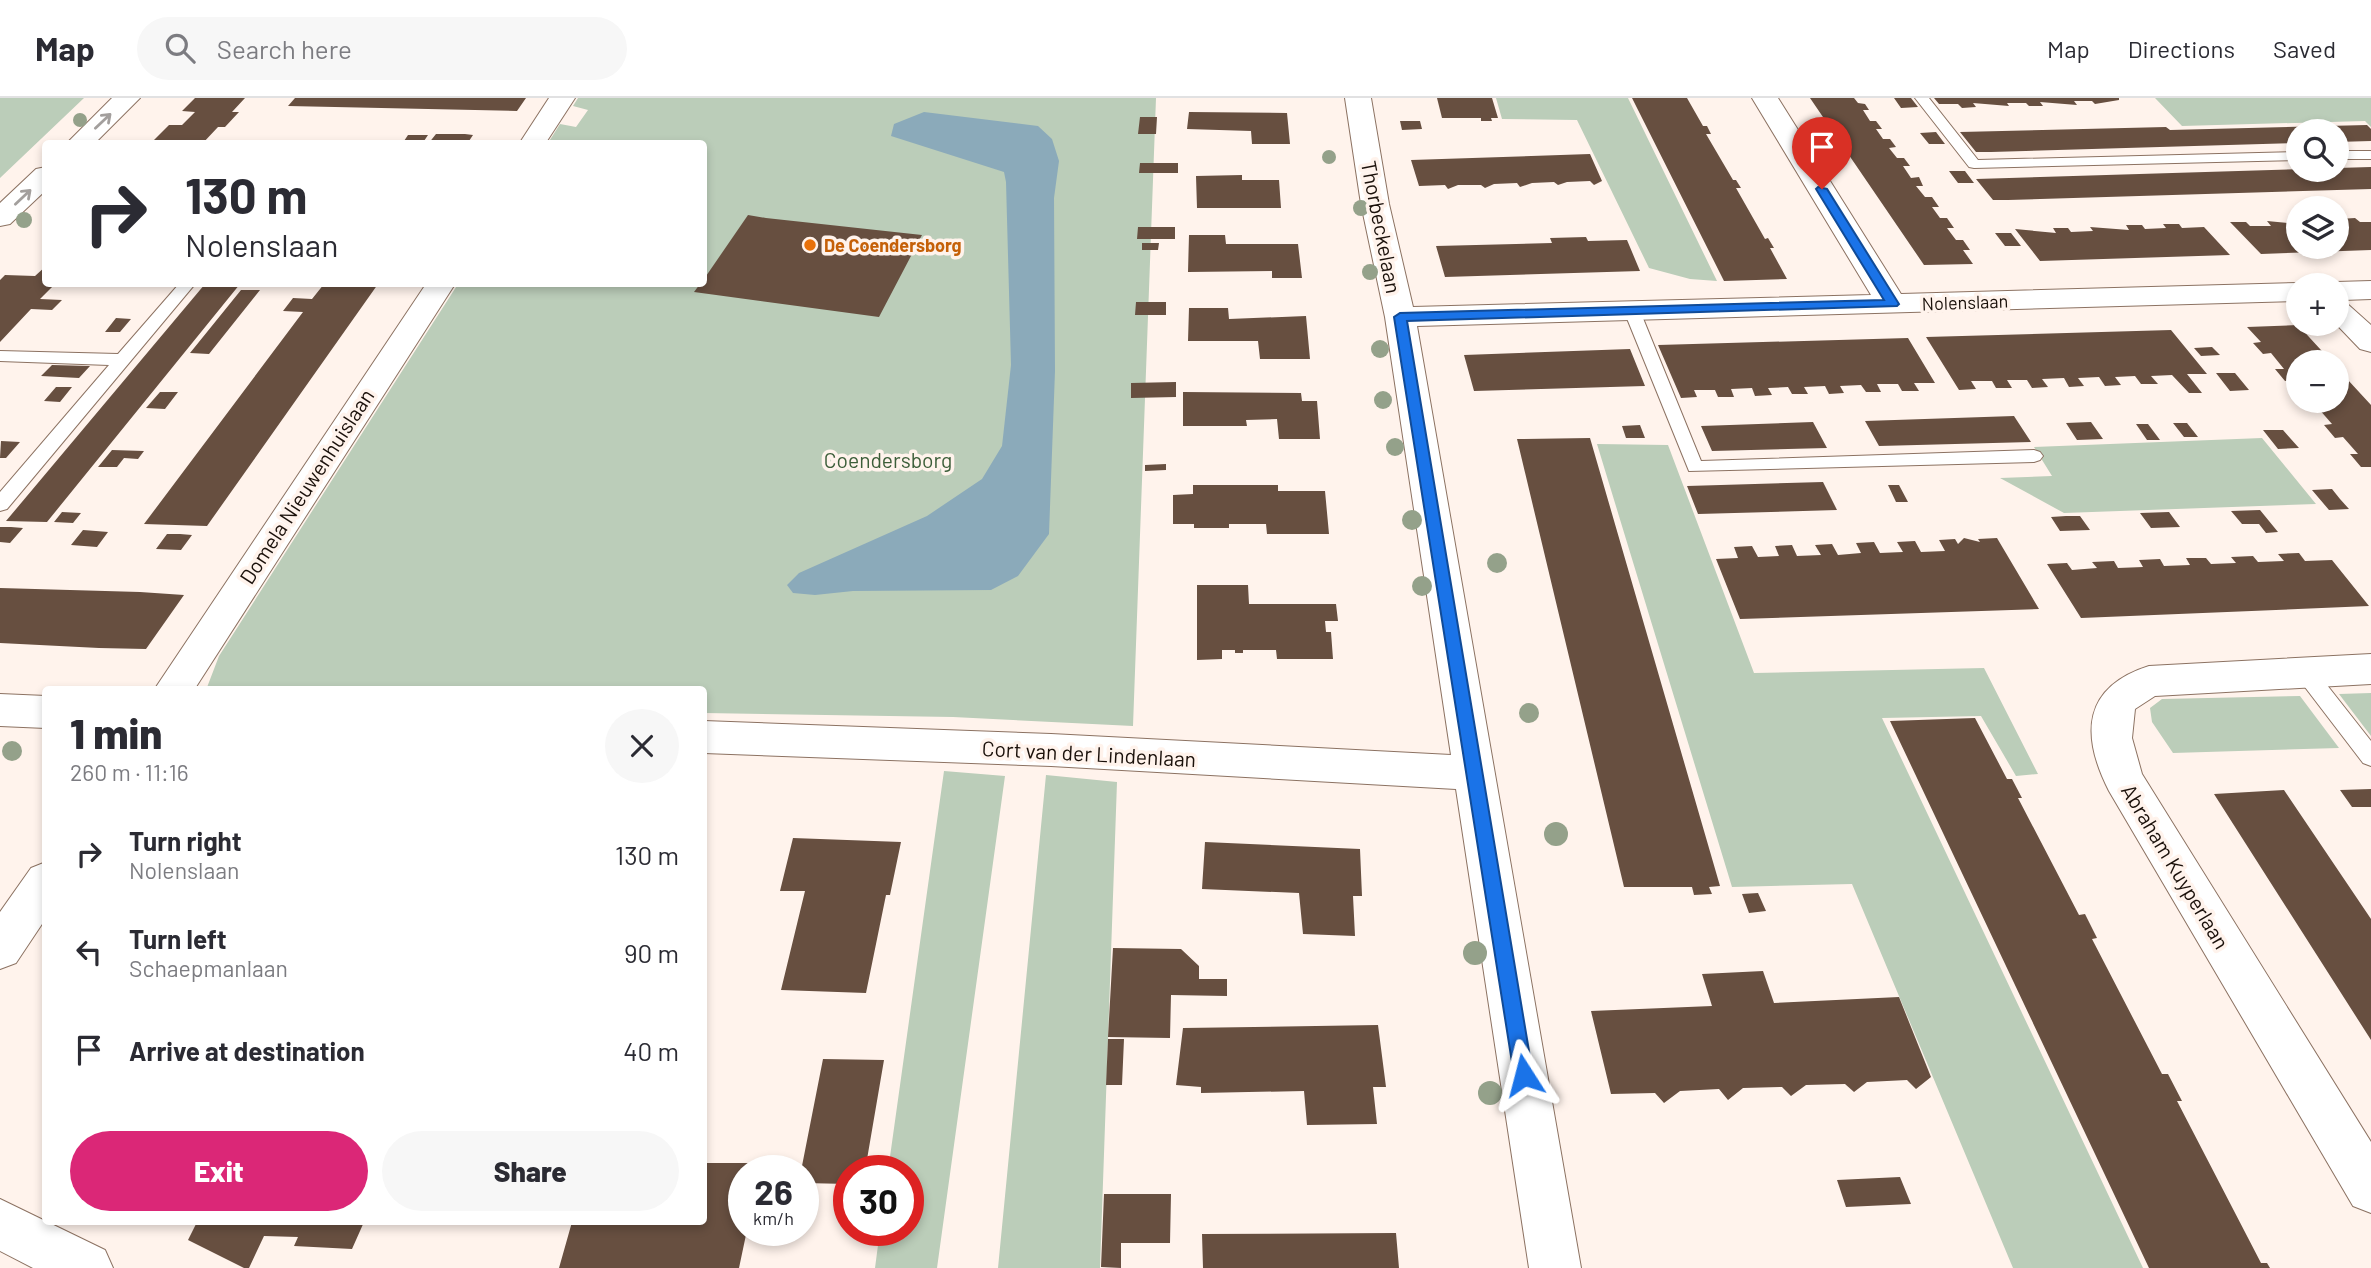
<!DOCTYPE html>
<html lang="en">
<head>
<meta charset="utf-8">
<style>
  :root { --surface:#fff; --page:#f7f7f7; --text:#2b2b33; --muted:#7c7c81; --line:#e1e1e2; --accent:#db2777 }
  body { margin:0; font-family:Barlow,sans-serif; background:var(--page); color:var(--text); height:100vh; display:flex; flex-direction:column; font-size:26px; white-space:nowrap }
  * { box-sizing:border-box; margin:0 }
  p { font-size:23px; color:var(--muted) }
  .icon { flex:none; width:38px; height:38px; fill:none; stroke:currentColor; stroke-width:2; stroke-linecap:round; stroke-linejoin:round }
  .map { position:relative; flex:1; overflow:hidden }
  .panel { position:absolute; left:42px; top:588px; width:665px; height:539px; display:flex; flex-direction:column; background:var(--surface); border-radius:7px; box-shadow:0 4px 10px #0003 }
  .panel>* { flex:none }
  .top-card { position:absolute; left:42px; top:42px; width:665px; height:147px; border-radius:7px; box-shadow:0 4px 10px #0003; background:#fff; color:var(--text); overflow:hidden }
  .fabs { position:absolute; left:2286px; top:21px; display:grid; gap:14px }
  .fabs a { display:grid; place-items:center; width:63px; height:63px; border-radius:50%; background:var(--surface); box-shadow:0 4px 10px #0003; font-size:35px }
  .speed { position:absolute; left:728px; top:1057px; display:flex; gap:14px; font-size:35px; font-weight:700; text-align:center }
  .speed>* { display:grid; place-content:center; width:91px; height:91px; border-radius:50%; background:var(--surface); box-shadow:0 4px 10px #0003; line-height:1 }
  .speed small { font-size:18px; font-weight:400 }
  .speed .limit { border:10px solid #d22; background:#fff; color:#111 }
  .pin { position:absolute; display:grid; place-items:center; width:60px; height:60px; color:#fff; margin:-72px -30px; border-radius:50% 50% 50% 0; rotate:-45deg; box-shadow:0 0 7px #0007 }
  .pin .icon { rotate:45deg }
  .me { position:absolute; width:77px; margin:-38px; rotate:351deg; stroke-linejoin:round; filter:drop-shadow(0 0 5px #0008) }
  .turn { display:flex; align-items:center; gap:24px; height:147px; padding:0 28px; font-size:32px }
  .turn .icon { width:91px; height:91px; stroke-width:2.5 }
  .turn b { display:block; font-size:49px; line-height:60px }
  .round { display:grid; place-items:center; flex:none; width:74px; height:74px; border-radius:37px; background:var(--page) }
  .overview { display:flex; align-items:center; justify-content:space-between; height:119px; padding:0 28px }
  h1 { font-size:42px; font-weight:800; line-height:52px }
  .primary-button { display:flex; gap:14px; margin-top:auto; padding:14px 28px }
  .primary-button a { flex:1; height:80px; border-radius:42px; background:var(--accent); color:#fff; font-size:28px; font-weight:800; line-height:80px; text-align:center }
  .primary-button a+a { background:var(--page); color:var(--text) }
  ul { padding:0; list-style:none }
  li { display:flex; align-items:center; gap:21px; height:98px; padding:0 28px }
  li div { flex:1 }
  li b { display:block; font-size:26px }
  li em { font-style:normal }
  header { display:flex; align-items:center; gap:42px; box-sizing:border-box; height:98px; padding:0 35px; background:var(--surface); border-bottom:2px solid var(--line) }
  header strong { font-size:33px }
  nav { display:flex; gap:38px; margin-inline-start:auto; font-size:24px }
  .search { width:490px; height:63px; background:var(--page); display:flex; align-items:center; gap:18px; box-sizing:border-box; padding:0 24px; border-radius:38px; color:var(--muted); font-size:26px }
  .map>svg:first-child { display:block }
  .green { fill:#bbcdb9 }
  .water { fill:#8baaba }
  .building { fill:#674f40 }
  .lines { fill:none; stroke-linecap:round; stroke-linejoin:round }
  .service-casing { stroke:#8c7262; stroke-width:2 }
  .minor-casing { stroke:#8c7262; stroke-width:2 }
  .service { fill:#fff; fill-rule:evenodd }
  .minor { fill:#fff; fill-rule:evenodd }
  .tree { fill:#94a18a }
  .oneway { stroke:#a39f9d }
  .route { fill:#1a73e8; stroke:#114b97; stroke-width:2 }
  .food-dot { fill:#e8710a; stroke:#fff3ec; stroke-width:2.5 }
  .labels { text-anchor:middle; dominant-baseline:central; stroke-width:7; stroke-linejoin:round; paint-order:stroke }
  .far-food-label { font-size:18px; font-weight:bold; fill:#c56008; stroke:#fff3ec; text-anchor:start }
  .far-street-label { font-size:18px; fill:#1a100a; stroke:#fff3ec }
  .street-label { font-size:21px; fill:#1a100a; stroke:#fff3ec }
  .park-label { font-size:21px; fill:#3c5e39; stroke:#fff3ec }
</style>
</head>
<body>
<header>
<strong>Map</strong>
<div class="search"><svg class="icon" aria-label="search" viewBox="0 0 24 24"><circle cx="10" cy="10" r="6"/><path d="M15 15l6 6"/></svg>Search here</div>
<nav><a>Map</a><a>Directions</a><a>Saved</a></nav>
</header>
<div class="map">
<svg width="2371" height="1170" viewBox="0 0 2371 1170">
  <rect width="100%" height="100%" fill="#fff3ec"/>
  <path class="green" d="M0 0H84L0 80Z
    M578 0H1156L1133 628 953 619 704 615V592H206L219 558 458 186H704V46L548 45 560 26 576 29 588 12 573 8Z
    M1496 0H1628L1717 183 1690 181 1649 170 1577 22 1502 21Z
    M2155 0H2371V29L2365 23 2182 28Z
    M2262 340 2316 406 2064 415 2000 380 2052 378 2034 349Z
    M1597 346 1668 347 1754 575 1984 570 2038 676 2016 678 1981 618 1882 620 2143 1170H2013L1852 786 1732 789Z
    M2371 595V638L2339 596Z
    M2300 598 2339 650 2173 655 2152 624 2150 610 2162 601Z
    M944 673 1005 678 937 1170H875L880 1132H908V1073H888Z
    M1046 677 1117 684 1100 1170H998Z"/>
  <path class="water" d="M924 14 1038 28 1052 41 1059 63 1054 100 1055 273 1049 436 1018 478 991 492 853 493 815 497 793 495 787 487 799 475 927 418 982 381 1002 348 1011 267 1006 84 1004 74 891 38 894 26Z"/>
  <path class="building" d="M195 0H245L232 14H239L225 29H218L202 46H150L169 27H182L195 14 182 13Z
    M295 0H526L517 13 288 8Z
    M1437 0H1492L1498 20H1491L1492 23H1481V20H1442Z
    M1632 0H1687L1703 28H1707L1711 36H1706L1733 82H1736L1741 90H1736L1765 141 1768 140 1774 150H1770L1787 181 1724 183Z
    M1810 0H1854L1858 5 1865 6 1869 12H1863L1870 23H1876L1882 31H1876L1883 41H1890L1896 49 1889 50 1897 60H1904L1910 68H1903L1911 80 1919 79 1923 88H1916L1925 99H1932L1939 109H1932L1940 120H1947L1954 130H1947L1956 142H1963L1970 152H1963L1973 166 1924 167Z
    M1894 0H1911L1918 9 1901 10Z
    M1934 0H2119V2L2095 6 2092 3H2074L2077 7 2040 4 2043 8H2029L2026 5H2007L2009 8 1973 5 1976 9 1962 10 1958 6H1939Z
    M1189 14 1287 15 1290 46H1252L1251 33 1187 31Z
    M1140 19H1157L1156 36H1138Z
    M1400 23H1420L1422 31 1402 32Z
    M2367 27 2371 31V43L2336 44V33H2298V45L1991 54H1976L1960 34 2166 29 2170 32Z
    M1936 34 1945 46H1929L1920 35Z
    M436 36H465L473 37 467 46H428Z
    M408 37H428L422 46H402Z
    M1590 56 1602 83 1594 87 1590 83 1567 84 1558 87 1554 84 1532 85 1520 89 1517 85 1494 86 1485 90 1481 87H1458L1448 91 1445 87 1419 88 1411 62Z
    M1140 65H1178V75H1139Z
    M2371 69V91L2008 102H1993L1976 81Z
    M1949 73H1965L1974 85H1958Z
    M1242 77V82H1279L1281 110H1197L1196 78Z
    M748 117 766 120 922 137 879 219 694 194 700 186H704V181Z
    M2355 120 2360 124H2371V152L2261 156 2230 124H2246L2250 128H2271L2267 123 2298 126V149H2336V125H2343L2339 121Z
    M2163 126H2179L2182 130 2204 129 2230 157 2040 163 2015 131 2056 135 2053 130H2068L2071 134 2093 133 2090 129 2129 132 2126 127H2142L2145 131 2166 130Z
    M1138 129H1175V141H1137Z
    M1995 135H2011L2021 148H2005Z
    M1189 137H1225L1226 146H1298L1302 180H1272V173L1188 174Z
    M1586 139 1588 143 1627 142 1640 173 1445 179 1436 148 1552 145 1550 140Z
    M1142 145H1159L1158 152H1142Z
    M46 168V186H55L40 201 62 202 52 212 31 211 0 244V182L5 177 35 178Z
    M205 186H240L47 424 6 423Z
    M324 186H378L207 428 144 426 303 214 283 213 293 200 312 201Z
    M241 192H260L209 256 190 255Z
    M1136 204H1166V217H1135Z
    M1189 210H1228L1229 221 1306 218 1310 261H1260L1258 243H1188Z
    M116 220 131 221 120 234H105Z
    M2298 227 2332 264H2298V287L2294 282 2285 283 2275 271H2284L2271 255 2263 256 2253 245 2261 244 2247 229Z
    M2171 232 2207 276H2187L2202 295H2189L2172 277 2151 278 2158 286H2141L2135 278 2115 279 2121 287 2105 288 2099 279 2078 280 2084 288 2069 289 2064 280 2042 281 2048 289 2032 290 2027 282H2007L2012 290H1996L1992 283H1971L1976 291 1959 292 1926 239Z
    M1908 240 1935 285H1914L1919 293H1902L1898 286H1877L1881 294H1866L1861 287 1840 288 1844 295 1829 296 1825 288 1804 289 1808 296H1792L1788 289 1768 290 1772 297 1755 298 1752 290 1731 291 1734 299H1718L1715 292H1694L1697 299 1681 300 1658 247Z
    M2212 249 2220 257 2201 258 2194 250Z
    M1630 251 1645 288 1474 293 1464 257Z
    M52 267 90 268 79 280 41 278Z
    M2336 269 2371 307V369H2361L2350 356H2358L2343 339 2335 340 2324 327 2332 326 2318 310H2310L2303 303H2336Z
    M2216 275H2235L2249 292 2230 293Z
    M1176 284V299L1131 300V285Z
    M56 289H72L60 304 44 303Z
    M160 294H178L165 311 146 310Z
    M1183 294 1301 295 1302 303H1317L1320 341H1279L1277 321 1246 322 1247 328H1183Z
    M2014 318 2031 344 1879 348 1865 323Z
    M1813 324 1827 350 1712 353 1701 328Z
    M2091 324 2103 341 2077 342 2066 325Z
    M2173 325H2187L2198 339H2184Z
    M2136 326H2148L2160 342H2147Z
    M1640 327 1645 340H1626L1622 328Z
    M2263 332H2283L2299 350 2278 351Z
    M1590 340 1720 788 1709 789 1712 796 1694 797 1692 789H1624L1517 341Z
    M1 343 20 344 6 360H0Z
    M112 352 144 353 138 361 124 360 117 369H98Z
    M1166 366V372L1145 373V367Z
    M1823 384 1837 412 1698 416 1687 388Z
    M1193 387H1278V393H1325L1329 436H1267L1266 426H1229V430H1194V426H1173V397L1193 396Z
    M1888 387H1899L1908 404H1896Z
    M2332 391 2340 401 2349 411 2329 412 2312 392Z
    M2260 412 2278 434 2266 435 2259 426H2242L2231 413Z
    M62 414 81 415 73 425 54 424Z
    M2169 414 2180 429 2151 430 2140 415Z
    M2066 418H2080L2090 432 2060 433 2051 419Z
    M0 429H11L23 430 10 445 0 444Z
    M83 432 96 433 108 434 97 449 71 447Z
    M167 436H180L192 437 181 452 156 451Z
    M1964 440 1980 444 1978 441 1997 440 2039 511 1740 521 1716 461 1738 460 1734 449 1752 448 1758 459 1779 458 1775 448 1792 447 1797 458 1821 457 1815 447 1832 446 1838 457 1861 455 1856 445 1874 444 1880 455 1903 454 1897 444 1915 443 1921 454 1945 453 1939 442 1955 441 1958 446Z
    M2299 455 2305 463 2332 462 2369 508 2081 520 2047 466 2067 465 2072 472 2097 470 2092 464 2114 463 2118 470 2143 469 2139 462 2160 461 2164 468 2190 467 2186 460H2206L2211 466 2236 465 2231 459 2253 458 2258 464 2284 463 2278 456Z
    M1197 487H1248L1249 506H1336L1338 523H1325L1326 534H1331L1333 561H1277L1276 552H1243V555H1235V552H1222V561L1197 562Z
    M0 490 140 494 184 497 146 551 99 550 0 545Z
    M1975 620 2007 681H2012L2022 700H2018L2079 817 2085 816 2097 840 2092 841 2162 976H2168L2182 1003H2177L2261 1165H2267L2270 1170H2149L1890 623Z
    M2371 691V709H2352L2340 692Z
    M2284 692 2371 821V942L2214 696Z
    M793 740 901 744 890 797H886L866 895 781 892 805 793H780Z
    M1205 744 1360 751 1362 798H1353L1355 838 1303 836 1299 795 1202 791Z
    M1758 795 1766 813 1749 815 1742 796Z
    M1113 850 1181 851 1199 868V881H1227V898L1171 897 1170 940 1108 939Z
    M1763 873 1774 905 1899 899 1931 979 1916 991 1907 982 1867 984 1854 994 1845 986 1806 987 1791 998 1782 989 1743 990 1728 1002 1719 991 1680 993 1664 1005 1655 995 1611 996 1591 913 1712 908 1702 876Z
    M1378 927 1386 989H1373L1377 1026 1307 1027 1304 993 1201 995V989L1176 987 1183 930Z
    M1108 941H1124L1122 987H1106Z
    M823 961 884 962 865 1073H849V1086L803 1085 801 1073Z
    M704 1065H760L758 1073H744V1132H747L739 1170H559L572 1124H704Z
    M1900 1079 1911 1106 1846 1109 1837 1082Z
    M1104 1096H1171L1170 1145H1121V1170L1101 1169Z
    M197 1124H364L352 1151 294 1148 298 1139 264 1138 249 1170H244L188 1142Z
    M1396 1135 1399 1170H1203L1202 1136Z"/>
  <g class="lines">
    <g class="service-casing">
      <path id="service" d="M1915 0H1929L1978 62 2298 54V62L1974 70 1969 69Z
        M2336 53H2371V61H2336Z
        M179 186H195L7 411 0 413V394L109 267 0 263V253L118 256Z
        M1632 208 1640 213 1701 363 2034 352 2040 354 2043 358 2040 362 2034 364 1689 373 1624 213Z
        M2305 566 2312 568 2371 643V668L2363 665 2298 580 2295 574 2298 568Z"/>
    </g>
    <g class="minor-casing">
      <path id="minor" d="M112 0H140L94 46H66Z
        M549 0H575L545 46H519Z
        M1345 0H1371L1389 106 1413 209 1871 197 1752 0H1778L1901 196 2298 185 2307 187H2298V203L1417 228 1581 1170H1529L1456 691 1051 668 704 655V623L1051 636 1451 657 1385 219 1361 106Z
        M46 69V92L10 126 0 128V105L36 71Z
        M2371 183V201L2343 202 2371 227V254L2360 251 2336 226V187H2325L2336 184Z
        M426 186H455L194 592H154Z
        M2371 556V586L2155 598 2135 611 2132 640 2142 676 2371 1044V1115L2353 1108 2109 693C2080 636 2083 589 2149 568Z
        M0 596 46 598V630L0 628Z
        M46 764V820L16 865 0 871V814L31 770Z
        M0 1101 105 1152 113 1170H33L0 1153Z"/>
    </g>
    <use href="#service" class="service"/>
    <use href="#minor" class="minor"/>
  </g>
  <g class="tree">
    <circle cx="80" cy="22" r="7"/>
    <circle cx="1329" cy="59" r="7"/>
    <circle cx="1361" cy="110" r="8"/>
    <circle cx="24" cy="122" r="8"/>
    <circle cx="1370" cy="174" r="8"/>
    <circle cx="1380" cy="251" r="9"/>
    <circle cx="1383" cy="302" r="9"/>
    <circle cx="1395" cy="349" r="9"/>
    <circle cx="1412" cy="422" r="10"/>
    <circle cx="1497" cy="465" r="10"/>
    <circle cx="1422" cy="488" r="10"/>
    <circle cx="1529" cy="615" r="10"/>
    <circle cx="12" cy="653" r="10"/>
    <circle cx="1556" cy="736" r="12"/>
    <circle cx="1475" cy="855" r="12"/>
    <circle cx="1490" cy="995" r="12"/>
  </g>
  <defs><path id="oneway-shaft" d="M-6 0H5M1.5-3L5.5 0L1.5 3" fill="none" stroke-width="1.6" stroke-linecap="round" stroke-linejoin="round" transform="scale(1.75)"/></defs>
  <g class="oneway">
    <use href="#oneway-shaft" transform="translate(103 23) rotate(-43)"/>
    <use href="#oneway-shaft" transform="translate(23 99) rotate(-43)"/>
  </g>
  <path class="route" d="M1818 89 1827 91 1899 206 1897 208 1407 223 1533 977 1530 984 1524 987 1517 984 1514 977 1394 219 1400 215 1884 202 1816 91Z"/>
  <circle class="food-dot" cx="810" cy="147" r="7"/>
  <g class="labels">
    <g class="far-food-label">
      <text x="824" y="147">De Coendersborg</text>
    </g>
    <g class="far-street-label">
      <text transform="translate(1965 204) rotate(-2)">Nolenslaan</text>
    </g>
    <g class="street-label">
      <text transform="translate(1382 129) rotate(79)">Thorbeckelaan</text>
      <text transform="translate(306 388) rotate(-57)">Domela Nieuwenhuislaan</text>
      <text transform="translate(1089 655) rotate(3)">Cort van der Lindenlaan</text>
      <text transform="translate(2176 768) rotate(59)">Abraham Kuyperlaan</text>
    </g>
    <g class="park-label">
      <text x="888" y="361">Coendersborg</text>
    </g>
  </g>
</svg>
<div class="fabs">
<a><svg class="icon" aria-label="search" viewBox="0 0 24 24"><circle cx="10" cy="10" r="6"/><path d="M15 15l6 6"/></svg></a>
<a><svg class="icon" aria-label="layers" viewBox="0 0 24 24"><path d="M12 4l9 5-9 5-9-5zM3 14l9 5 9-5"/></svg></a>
<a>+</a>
<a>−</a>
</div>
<div class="speed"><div>26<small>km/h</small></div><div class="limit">30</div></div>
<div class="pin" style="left:1822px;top:91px;background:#d93025"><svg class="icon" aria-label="arrive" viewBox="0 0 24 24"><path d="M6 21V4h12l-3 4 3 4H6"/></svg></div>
<svg class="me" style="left:1524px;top:977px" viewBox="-20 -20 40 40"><path d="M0-17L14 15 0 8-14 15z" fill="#1a73e8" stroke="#fff" stroke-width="4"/></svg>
<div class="top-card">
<div class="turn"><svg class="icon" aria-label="right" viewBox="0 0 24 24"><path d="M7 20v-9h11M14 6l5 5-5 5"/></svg><div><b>130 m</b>Nolenslaan</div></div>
</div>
<section class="panel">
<div class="overview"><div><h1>1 min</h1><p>260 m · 11:16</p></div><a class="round"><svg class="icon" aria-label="close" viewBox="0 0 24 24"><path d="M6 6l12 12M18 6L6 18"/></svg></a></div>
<ul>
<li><svg class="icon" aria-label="right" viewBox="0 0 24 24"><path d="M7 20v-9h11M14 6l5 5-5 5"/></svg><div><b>Turn right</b><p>Nolenslaan</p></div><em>130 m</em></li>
<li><svg class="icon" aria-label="left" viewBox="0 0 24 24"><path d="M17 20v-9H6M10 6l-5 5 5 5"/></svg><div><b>Turn left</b><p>Schaepmanlaan</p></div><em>90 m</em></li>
<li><svg class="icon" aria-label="arrive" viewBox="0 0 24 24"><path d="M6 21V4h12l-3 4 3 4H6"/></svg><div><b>Arrive at destination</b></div><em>40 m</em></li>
</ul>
<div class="primary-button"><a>Exit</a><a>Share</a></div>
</section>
</div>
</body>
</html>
